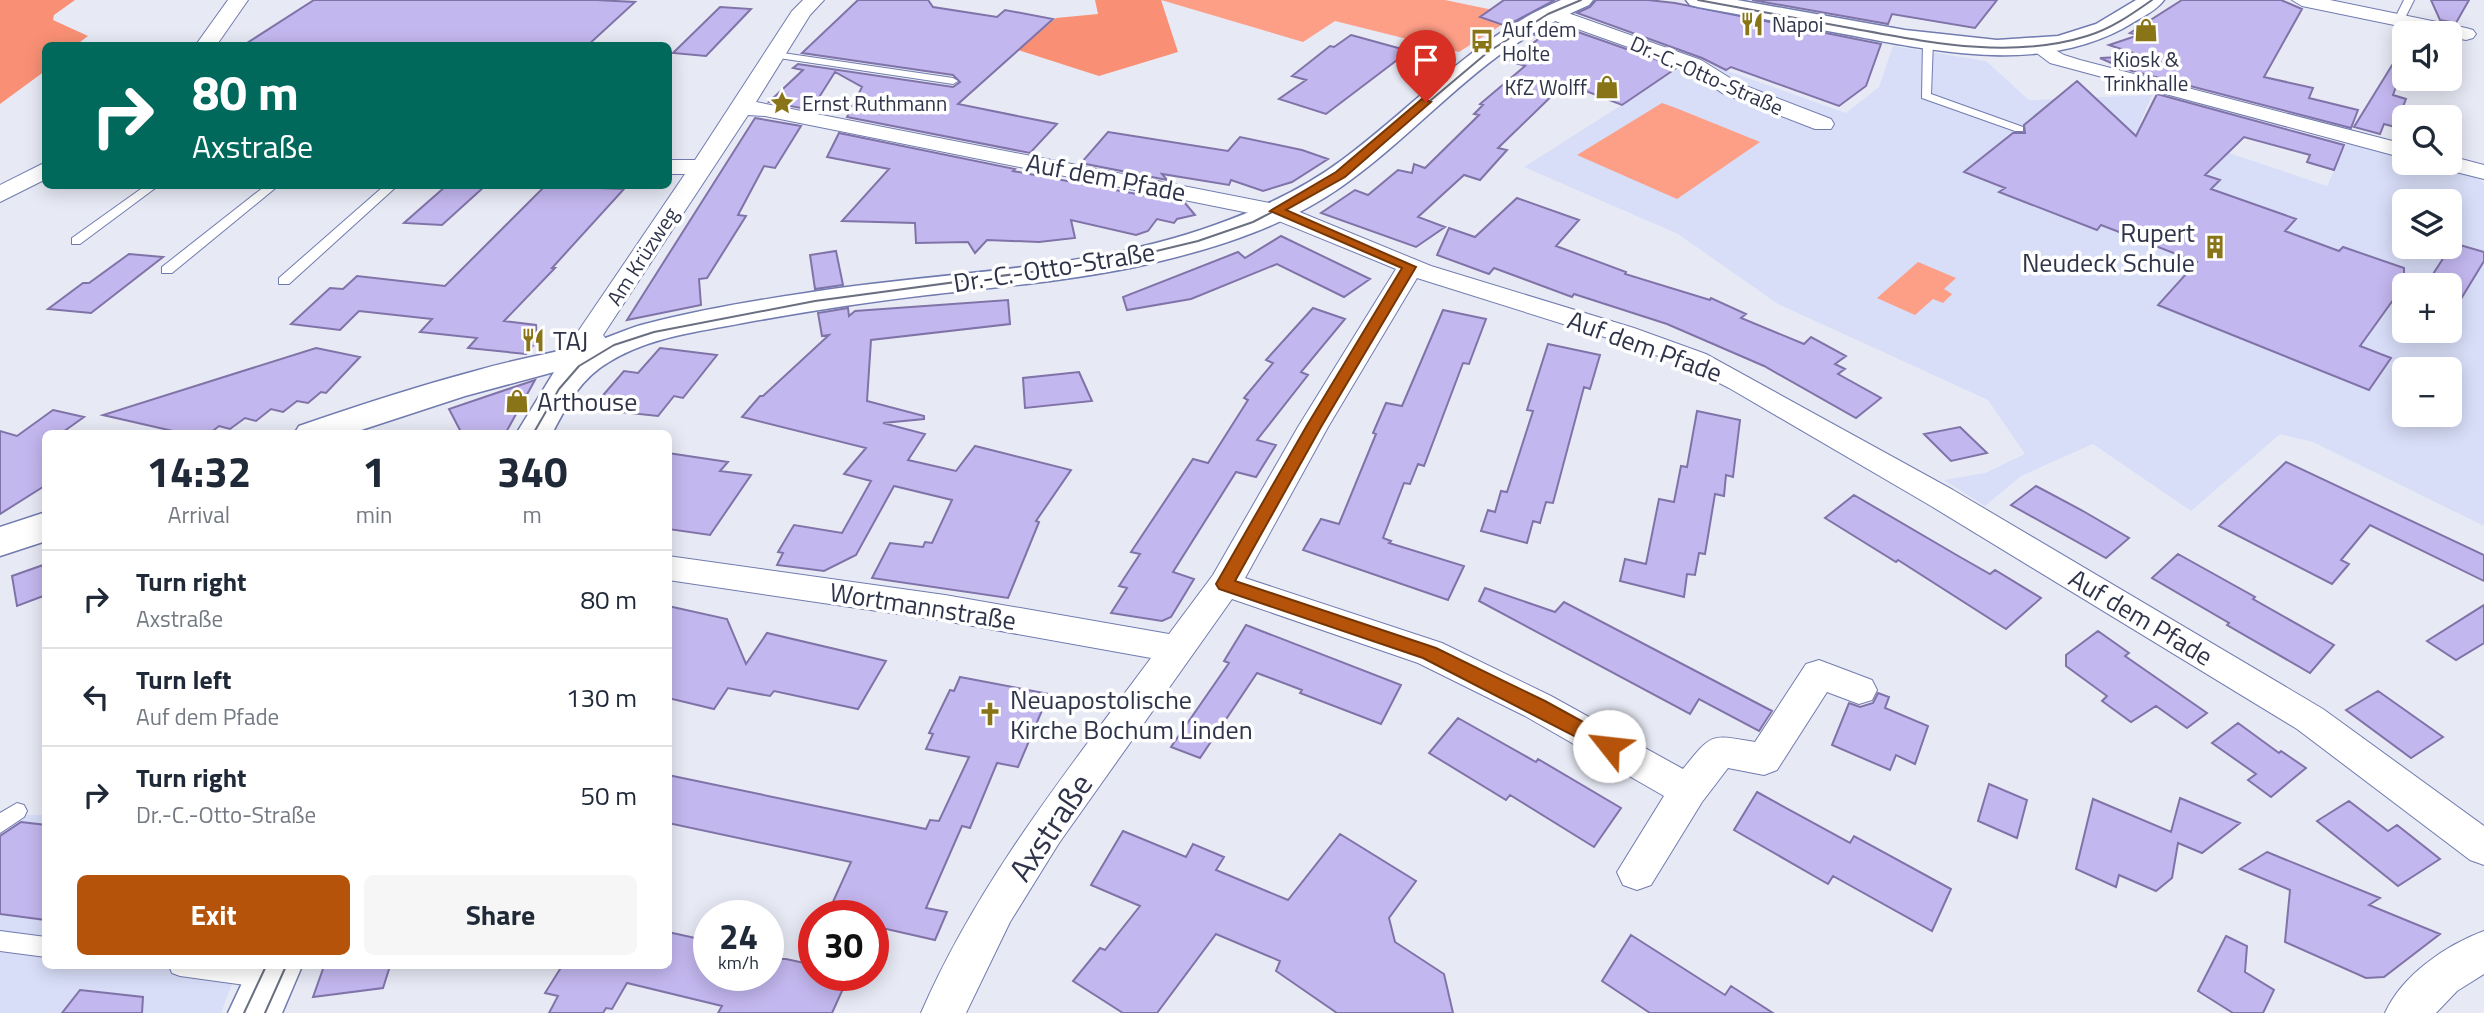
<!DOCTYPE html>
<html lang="en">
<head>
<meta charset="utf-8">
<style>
  :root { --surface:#fff; --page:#f6f6f7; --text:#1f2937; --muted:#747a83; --line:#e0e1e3; --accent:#b45309 }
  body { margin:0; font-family:"Titillium Web",sans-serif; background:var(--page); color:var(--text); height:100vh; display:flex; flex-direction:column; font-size:26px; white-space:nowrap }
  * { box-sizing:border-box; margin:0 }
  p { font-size:23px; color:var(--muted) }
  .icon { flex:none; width:38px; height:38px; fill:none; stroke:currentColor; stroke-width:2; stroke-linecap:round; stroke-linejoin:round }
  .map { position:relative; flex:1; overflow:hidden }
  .details { position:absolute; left:42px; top:430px; width:630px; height:539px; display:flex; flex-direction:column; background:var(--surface); border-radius:10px; box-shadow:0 4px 18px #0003 }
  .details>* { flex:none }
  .guide { position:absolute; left:42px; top:42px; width:630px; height:147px; border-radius:10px; box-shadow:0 4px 18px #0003; background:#00695c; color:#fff; overflow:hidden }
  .buttons { position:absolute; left:2392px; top:21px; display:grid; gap:14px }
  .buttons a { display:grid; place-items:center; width:70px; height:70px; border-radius:10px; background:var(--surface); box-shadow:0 4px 18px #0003; font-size:35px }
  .speed { position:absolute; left:693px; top:900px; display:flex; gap:14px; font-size:35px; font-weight:700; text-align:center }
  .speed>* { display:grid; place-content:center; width:91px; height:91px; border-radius:50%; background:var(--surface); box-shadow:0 4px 18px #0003; line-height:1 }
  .speed small { font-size:18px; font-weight:400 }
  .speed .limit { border:10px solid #d22; background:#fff; color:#111 }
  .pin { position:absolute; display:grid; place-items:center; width:60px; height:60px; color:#fff; margin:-72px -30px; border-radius:50% 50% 50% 0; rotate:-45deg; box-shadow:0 0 7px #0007 }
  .pin .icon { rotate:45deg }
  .me { position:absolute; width:77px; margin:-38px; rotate:299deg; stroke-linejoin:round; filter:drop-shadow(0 0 5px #0008) }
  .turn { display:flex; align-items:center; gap:24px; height:147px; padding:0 35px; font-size:32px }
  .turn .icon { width:91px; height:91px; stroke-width:2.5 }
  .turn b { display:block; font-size:49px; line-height:60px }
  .eta { display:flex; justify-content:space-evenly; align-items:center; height:119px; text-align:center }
  .eta b { font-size:42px; font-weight:700; line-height:49px }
  .action { display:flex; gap:14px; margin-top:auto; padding:14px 35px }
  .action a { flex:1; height:80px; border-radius:10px; background:var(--accent); color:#fff; font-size:28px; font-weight:700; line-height:80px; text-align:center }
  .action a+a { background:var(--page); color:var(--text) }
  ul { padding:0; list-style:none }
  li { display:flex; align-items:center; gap:21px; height:98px; padding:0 35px; border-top:2px solid var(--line) }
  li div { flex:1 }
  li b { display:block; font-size:26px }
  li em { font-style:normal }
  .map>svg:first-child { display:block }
  .built { fill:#d8def8; fill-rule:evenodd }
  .green { fill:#fd9e87 }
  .forest { fill:#f99075 }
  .building { fill:#c3b7ef; stroke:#8073a8; stroke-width:2 }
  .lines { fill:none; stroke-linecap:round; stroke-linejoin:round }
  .service-casing { stroke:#717baf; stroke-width:2 }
  .minor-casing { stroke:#717baf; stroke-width:2 }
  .tertiary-casing { stroke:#717baf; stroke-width:3 }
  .service { fill:#fff; fill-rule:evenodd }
  .minor { fill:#fff; fill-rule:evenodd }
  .tertiary { fill:#fff; fill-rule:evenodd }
  .tram { stroke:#6a6f81; stroke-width:2 }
  .route { fill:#b45309; stroke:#753606; stroke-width:2 }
  .labels { text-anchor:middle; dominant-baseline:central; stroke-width:7; stroke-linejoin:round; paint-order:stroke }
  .far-poi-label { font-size:21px; fill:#2f344a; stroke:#fff; text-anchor:start }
  .far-street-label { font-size:21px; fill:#2f344a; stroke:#fff }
  .street-label { font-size:26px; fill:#2f344a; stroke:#fff }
  .poi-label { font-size:26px; fill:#2f344a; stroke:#fff; text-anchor:start }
  .near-street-label { font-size:32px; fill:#2f344a; stroke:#fff }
</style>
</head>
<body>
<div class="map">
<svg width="2484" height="1013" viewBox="0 0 2484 1013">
  <rect width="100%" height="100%" fill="#e7eaf5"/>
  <path class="built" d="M1893 46 1986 61 2029 100 2152 95 2140 123 2327 186 2347 142 2404 158V163H2424L2474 176 2484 183V526L2313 442 2280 434 2191 511 2093 444 2021 476 1985 506 1944 480 1985 473 2025 454 1988 400 1778 304 1678 234 1524 167 1694 59 1846 113 1879 87ZM2404 201H2450V247H2404ZM2404 285H2450V331H2404ZM2404 369H2450V415H2404Z
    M0 815H45L46 966H239L221 1013H0Z"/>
  <path class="green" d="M1161 0H1445L1517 15 1459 52 1335 21 1303 42Z
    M1662 103 1676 108 1760 142 1677 199 1577 155Z
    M1918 262 1956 278 1944 289 1952 294 1943 303 1933 299 1915 315 1877 298Z"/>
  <path class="forest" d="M0 0H75L54 15 53 20 88 36 76 45 46 46 45 71 0 104Z
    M1095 0H1161L1178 52 1099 76 1018 50 1056 18 1098 14Z"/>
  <path class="building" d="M314 0H596L635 2 587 46H286L247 43Z
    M858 0H928L933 7 997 17 1005 10 1053 19 958 104 1057 124 1030 153 847 117 862 87 835 72 811 110 769 102 803 70 793 68 798 64 953 87 960 82 953 75 802 53Z
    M1504 0H1555L1506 26 1480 17Z
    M1596 0H1648L1675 3 1881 44 1866 86 1839 106 1731 67 1726 70 1702 58 1577 13 1590 7Z
    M1752 0H1997L1975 28 1892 14 1888 24Z
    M2182 0H2281L2302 9 2264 77 2313 88 2309 98 2358 110 2351 128 2125 69 2100 58 2142 56 2109 45 2139 35 2130 33Z
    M2431 0H2469L2456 23 2440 20Z
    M720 7 751 9 706 56 673 53Z
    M1555 24 1678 67 1622 105 1565 83 1498 148 1507 150 1480 180 1464 175 1418 217 1445 227 1416 247 1321 213 1355 190 1368 195 1398 170 1412 173 1414 164 1425 168 1479 115 1474 114 1483 105 1480 104 1525 66 1509 61 1541 37 1535 35Z
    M1351 35 1409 51 1326 114 1279 99 1306 80 1292 76 1330 46 1334 47Z
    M2394 62 2403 67 2393 95 2406 99 2395 127 2384 124 2380 134 2354 127Z
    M2077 81 2136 136 2157 94 2344 145 2334 170 2307 162 2310 155 2244 137 2205 175 2220 180 2211 189 2296 219 2285 231 2339 251 2343 247 2404 268V299L2396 296 2360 346 2391 358 2369 390 2158 305 2197 262 2101 225 2097 230 1999 192 2005 188 1964 172 2013 133H2025L2024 125Z
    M755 118 801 126 775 168 764 166 738 215 746 216 707 278 699 279 701 305 627 320Z
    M1108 132 1228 151 1240 137 1302 150 1328 159 1292 182 1263 191 1231 180 1229 185 1162 174 1167 180 1081 163Z
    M839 133 1015 169 1013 171 1185 203 1195 215 1177 219 1174 223 1157 219 1148 231 1136 235 1071 220 1075 238 1039 242 987 240 975 253 968 242 916 243 915 223 842 221 889 169 827 157Z
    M446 186H485L442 225 404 223Z
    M545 186 624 189 552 268H555L504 321 536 325 537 341 526 354 468 348 477 338 420 332 432 319 359 311 340 330 291 324 330 288 343 289 357 276 445 286Z
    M1517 198 1579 220 1556 246 1626 272 1625 274 1710 300 1711 298 1746 314 1741 318 1804 344 1811 337 1846 356 1835 364 1845 369 1838 374 1881 398 1856 418 1764 366 1667 324 1574 294 1572 297 1494 268 1489 274 1437 255 1449 228 1475 237Z
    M1281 236 1370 279 1344 297 1277 264 1191 299 1127 310 1123 297 1238 252 1245 258Z
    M2453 243 2484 252V261L2450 317V285H2426Z
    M836 251 843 285 815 289 810 255Z
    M129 254 163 257 91 313 48 309 83 283H89Z
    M1008 300 1010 324 871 340 867 401 924 416V419L883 423 925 434 908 460 956 471 975 446 1071 470 1036 521 1039 522 1008 598 872 578 890 543 923 547 925 542 932 543 952 500 894 486 856 555 824 571 777 565 783 553 778 552 794 525 842 533 871 481 844 474 866 448 742 417 760 396H763L829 335 822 336 818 313 848 308 849 316 855 311Z
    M1313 308 1345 319 1301 372 1308 375 1257 440 1276 445 1256 477 1236 472 1173 572 1194 579 1171 617 1162 621 1111 613 1127 588 1119 586 1140 554 1131 552 1193 459 1208 463 1248 400 1244 398 1273 363 1266 360Z
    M1443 310 1486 319 1469 364 1463 363 1424 466 1418 464 1410 484 1404 483 1383 538 1391 541 1389 543 1464 566 1448 600 1303 550 1321 519 1339 524 1376 434 1373 433 1386 403 1402 406Z
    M1548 344 1600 355 1590 389 1584 387 1553 503 1546 502 1540 523 1533 521 1527 543 1481 531 1488 510 1495 512 1501 491 1507 492 1533 411 1527 410Z
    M316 348 360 357 326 393 321 392 308 403 297 401 283 412 271 409 256 421 245 418 230 429 219 426 209 434H186L103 415Z
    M660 348 717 355 683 398 674 396 658 416 591 409 624 371 638 373Z
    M1079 372 1092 401 1025 408 1023 378Z
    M535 380 505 434H462L449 409Z
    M53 410 84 417 60 434H46V485L0 514V431L17 436Z
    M1697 411 1740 420 1733 477 1726 475 1724 496 1715 494 1705 554 1699 553 1695 575 1687 574 1684 597 1620 581 1625 559 1646 564 1659 499 1674 502 1681 466 1687 467Z
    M1960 427 1987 453 1951 461 1924 434Z
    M668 453 728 462 720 471 751 475 710 535 668 529Z
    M2286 462 2484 555V581L2370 525 2341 560 2349 564 2332 584 2219 526Z
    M2036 486 2083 511 2129 538 2106 558 2011 505Z
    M1854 495 1960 557 1990 574 1995 570 2041 598 2006 629 1898 560 1896 562 1825 518Z
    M2178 554 2255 597 2253 599 2334 645 2310 673 2227 625 2229 623 2152 578Z
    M46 564V595L17 606 12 576Z
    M1485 588 1555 612 1564 602 1772 711 1759 731 1699 699 1690 714 1479 601Z
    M2484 605V643L2456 660 2427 641Z
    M668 606 727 619 746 664 767 633 886 661 858 709 774 691 770 696 728 688 714 709 668 698Z
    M1246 625 1401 685 1381 724 1300 693 1302 690 1257 673 1200 758 1171 747 1229 663 1224 661Z
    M2098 631 2129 653 2125 656 2207 713 2187 728 2156 706 2131 722 2102 701 2107 696 2066 666V655Z
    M960 677 1049 694 1018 767 997 763 970 828 962 826 926 908 947 912 935 940 873 926V915H827L851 862 668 823V775L926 829 930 820 939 821 969 757 926 749 933 734 929 733 950 690 954 691Z
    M2378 691 2443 737 2411 758 2346 710Z
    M1878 693 1889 697 1885 708 1928 726 1915 764 1896 755 1890 770 1832 745 1849 703 1860 707 1873 703Z
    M1458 718 1536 762 1538 759 1621 808 1594 847 1510 795 1506 800 1429 753Z
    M2238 723 2279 753 2281 751 2306 768 2271 797 2248 780 2256 774 2212 743Z
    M1989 784 2027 800 2017 838 1978 821Z
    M1757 792 1850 843 1854 836 1951 889 1932 931 1833 876 1828 884 1734 830Z
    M2180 798 2240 823 2202 853 2178 843 2172 878 2156 891 2119 875 2116 887 2076 869 2093 799 2171 832Z
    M2349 801 2388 831 2397 825 2440 859 2398 886 2317 821Z
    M21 822 46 825V920L0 914V836Z
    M1123 831 1186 857 1193 844 1224 857 1216 870 1288 900 1340 834 1416 881 1389 918 1395 942 1444 974 1453 1013H1337L1276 971 1280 961 1216 934 1157 1013H1123L1073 981 1100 948 1105 950 1140 906 1091 885Z
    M2267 852 2380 898 2369 905 2440 934 2384 977 2366 978 2285 942 2290 890 2240 869Z
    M668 932 709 941V975H768V962L776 963 778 959H786L814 965V975L847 980 832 1013H718L722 1006 627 983 612 1009 606 1008 603 1013H549L558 996 545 993 562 966H668Z
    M1631 935 1725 995 1731 986 1773 1013H1650L1602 981Z
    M2226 936 2247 946 2245 972 2274 990 2263 1013H2233L2198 991Z
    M324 966H390L383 988 313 997Z
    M80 990 143 997 142 1013H62Z"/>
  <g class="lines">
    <g class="service-casing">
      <path id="service" d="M2404 0H2414L2403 22H2395L2394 20Z
        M1928 38 1933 41 1931 94 2023 127V131H2015L1922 98 1923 41Z
        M776 52 953 78 958 81 953 84 772 57 771 55Z
        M145 186H158L80 244H72V238Z
        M265 186H278L172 273H162V267Z
        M384 186H397L289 284H279V278Z
        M17 803 24 805 27 811 24 817 0 833V813Z
        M0 931 46 937V957L0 951Z
        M169 966H252L274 971 277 978 274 985 266 988 180 976 172 973Z"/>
    </g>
    <g class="minor-casing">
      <path id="minor" d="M228 0H248L216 46H195Z
        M803 0H824L810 15 756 102 1285 206 1431 266 1634 328 1706 354 1953 490 2323 709 2484 826V865L2470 860 2297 729 1931 506 1729 388 1686 366 1614 340 1417 278 1328 427 1245 578 1442 643 1551 696 1683 769C1712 733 1710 734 1755 742L1806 664 1819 660 1872 680 1877 690 1872 700 1859 704 1827 692 1777 770 1764 775 1728 768 1702 802 1651 885 1637 890 1623 885 1617 872 1664 796 1525 716 1418 663 1232 599 1059 843 1010 922 966 1013H921C978 882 1067 771 1151 658L945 621 668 580V556L945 595 1169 634 1213 575 1298 427 1396 269 1269 217 765 116 748 115 603 335 616 352 612 358C593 363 586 351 575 336L685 174H668V160H695L792 11Z
        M2292 0H2330L2466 28 2473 30 2476 34 2473 38 2466 40 2450 37V33H2433L2302 6Z
        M1551 7 1701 60 1738 83 1831 119 1834 124 1831 129H1815L1722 93 1687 68 1544 17 1541 13 1544 9Z
        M2036 39 2064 55 2080 60 2404 144V158L2050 63 2026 45 2029 41Z
        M2450 156 2484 165V179L2440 168 2437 163H2450Z
        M46 162V179L0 202V185Z
        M2484 931V974L2457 991 2436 1013H2385C2402 975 2446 945 2484 931Z"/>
    </g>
    <g class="tertiary-casing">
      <path id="tertiary" d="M1561 0H1593L1589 5C1557 19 1527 35 1498 56 1443 97 1397 148 1341 187 1281 229 1207 251 1135 267 1067 281 997 287 927 295 866 302 804 312 743 323 697 332 649 337 609 362 580 379 567 405 552 434H516L554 372 465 396 349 434H294L299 426C357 406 415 387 475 371 512 360 550 354 587 344 607 339 625 329 645 324 698 310 752 301 806 293 941 271 1085 272 1215 225 1260 209 1303 189 1342 160 1415 106 1475 36 1561 0Z
        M1686 0H1737L1905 30 1997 40 2058 36 2096 24 2136 0H2164C2157 10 2144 16 2134 22 2048 76 1938 52 1844 34 1796 25 1747 16 1698 7L1690 5Z
        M46 512V541L0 556V527Z
        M250 966H302L282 1013H228Z"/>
    </g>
    <use href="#service" class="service"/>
    <use href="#minor" class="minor"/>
    <use href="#tertiary" class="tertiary"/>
    <path class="tram" d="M1698 0C1749 9 1799 19 1850 28 1927 42 2010 60 2087 36 2111 29 2132 14 2152 0
      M533 434 559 389 579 366 614 345 654 332 815 301 1119 260 1198 241 1253 222 1330 182 1380 143 1488 52 1548 14 1581 0
      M244 1013 266 966
      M265 1013 286 966"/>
  </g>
  <path class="route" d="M1422 99 1431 102 1345 177 1286 210 1416 267 1321 427 1235 581 1436 648 1545 701 1616 740 1618 746 1616 751 1609 754 1423 658 1219 589 1216 584 1306 427 1402 268 1270 211 1336 172Z"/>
  <defs>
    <g id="restaurant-bare" transform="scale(1.89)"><path d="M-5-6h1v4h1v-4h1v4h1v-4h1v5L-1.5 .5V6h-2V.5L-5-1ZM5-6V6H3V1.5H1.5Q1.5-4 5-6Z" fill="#897417" stroke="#fff" stroke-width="2.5" paint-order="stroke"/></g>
    <g id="shop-bare" transform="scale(1.89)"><path d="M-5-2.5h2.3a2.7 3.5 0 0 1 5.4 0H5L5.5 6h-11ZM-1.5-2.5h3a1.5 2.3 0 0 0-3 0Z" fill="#897417" stroke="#fff" stroke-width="2.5" paint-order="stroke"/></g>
    <g id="bus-bare" transform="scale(1.89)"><path d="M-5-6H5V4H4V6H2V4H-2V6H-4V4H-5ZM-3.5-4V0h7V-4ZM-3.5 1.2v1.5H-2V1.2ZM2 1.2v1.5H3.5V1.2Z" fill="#897417" stroke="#fff" stroke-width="2.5" paint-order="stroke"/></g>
    <g id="sight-bare" transform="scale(1.89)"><path d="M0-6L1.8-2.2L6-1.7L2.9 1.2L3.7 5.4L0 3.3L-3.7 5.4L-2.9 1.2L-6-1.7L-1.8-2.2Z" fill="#897417" stroke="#fff" stroke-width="2.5" paint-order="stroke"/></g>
    <g id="building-bare" transform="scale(1.89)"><path d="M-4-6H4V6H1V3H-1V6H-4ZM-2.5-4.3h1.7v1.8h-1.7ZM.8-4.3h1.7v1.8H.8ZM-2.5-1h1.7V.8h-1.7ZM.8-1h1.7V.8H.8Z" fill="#897417" stroke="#fff" stroke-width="2.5" paint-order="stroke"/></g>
    <g id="church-bare" transform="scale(1.89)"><path d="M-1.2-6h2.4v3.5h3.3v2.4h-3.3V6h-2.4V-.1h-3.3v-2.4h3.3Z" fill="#897417" stroke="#fff" stroke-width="2.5" paint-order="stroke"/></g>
  </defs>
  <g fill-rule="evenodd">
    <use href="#restaurant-bare" x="1752" y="24"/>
    <use href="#shop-bare" x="2146" y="30"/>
    <use href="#bus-bare" x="1482" y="41"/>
    <use href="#shop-bare" x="1607" y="87"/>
    <use href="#sight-bare" x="782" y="103"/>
    <use href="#building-bare" x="2215" y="247"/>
    <use href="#restaurant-bare" x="533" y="340"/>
    <use href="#shop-bare" x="517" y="401"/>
    <use href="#church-bare" x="990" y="714"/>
  </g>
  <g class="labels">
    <g class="far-poi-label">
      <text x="1772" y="24">Napoi</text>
      <text x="1502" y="29">Auf dem<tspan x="1502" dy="24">Holte</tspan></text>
      <text x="2146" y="59" text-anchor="middle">Kiosk &amp;<tspan x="2146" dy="24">Trinkhalle</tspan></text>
      <text x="1587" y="87" text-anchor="end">KfZ Wolff</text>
      <text x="802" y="103">Ernst Ruthmann</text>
    </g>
    <g class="far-street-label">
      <text transform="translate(1707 75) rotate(24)">Dr.-C.-Otto-Straße</text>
      <text transform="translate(642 256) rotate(-57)">Am Krüzweg</text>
    </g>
    <g class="street-label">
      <text transform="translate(1106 177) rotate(11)">Auf dem Pfade</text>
      <text transform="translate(1054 267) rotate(-9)">Dr.-C.-Otto-Straße</text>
      <text transform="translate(1645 346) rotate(20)">Auf dem Pfade</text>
      <text transform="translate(923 606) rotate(9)">Wortmannstraße</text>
      <text transform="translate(2141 617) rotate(31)">Auf dem Pfade</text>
    </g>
    <g class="poi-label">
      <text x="2195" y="232" text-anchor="end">Rupert<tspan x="2195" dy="30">Neudeck Schule</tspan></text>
      <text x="553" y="340">TAJ</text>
      <text x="537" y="401">Arthouse</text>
      <text x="1010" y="699">Neuapostolische<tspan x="1010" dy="30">Kirche Bochum Linden</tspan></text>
    </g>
    <g class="near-street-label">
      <text transform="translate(1050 827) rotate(-56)">Axstraße</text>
    </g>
  </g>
</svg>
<div class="buttons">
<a><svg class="icon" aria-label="sound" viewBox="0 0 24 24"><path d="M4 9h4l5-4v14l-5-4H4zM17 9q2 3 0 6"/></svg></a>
<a><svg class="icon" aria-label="search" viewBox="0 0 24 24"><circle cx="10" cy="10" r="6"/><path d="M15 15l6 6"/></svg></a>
<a><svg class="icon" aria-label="layers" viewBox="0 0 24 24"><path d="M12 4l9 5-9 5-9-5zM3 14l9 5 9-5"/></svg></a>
<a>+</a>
<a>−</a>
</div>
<div class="speed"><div>24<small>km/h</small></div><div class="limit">30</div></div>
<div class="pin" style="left:1426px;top:102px;background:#d93025"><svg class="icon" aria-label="arrive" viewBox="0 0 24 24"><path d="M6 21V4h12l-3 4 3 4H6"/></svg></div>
<svg class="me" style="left:1609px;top:746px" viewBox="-20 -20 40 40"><circle r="19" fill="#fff"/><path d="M0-13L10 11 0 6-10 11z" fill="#b45309"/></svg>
<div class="guide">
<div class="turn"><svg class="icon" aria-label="right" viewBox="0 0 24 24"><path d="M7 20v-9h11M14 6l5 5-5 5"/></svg><div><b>80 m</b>Axstraße</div></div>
</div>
<section class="details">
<div class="eta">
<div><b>14:32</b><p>Arrival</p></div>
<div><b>1</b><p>min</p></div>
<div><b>340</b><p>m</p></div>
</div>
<ul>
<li><svg class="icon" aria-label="right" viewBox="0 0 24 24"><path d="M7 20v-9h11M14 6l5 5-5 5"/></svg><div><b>Turn right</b><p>Axstraße</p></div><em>80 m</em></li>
<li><svg class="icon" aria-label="left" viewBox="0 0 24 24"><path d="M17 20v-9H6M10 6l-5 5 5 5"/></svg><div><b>Turn left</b><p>Auf dem Pfade</p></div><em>130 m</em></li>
<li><svg class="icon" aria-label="right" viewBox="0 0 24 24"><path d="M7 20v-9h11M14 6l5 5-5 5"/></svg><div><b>Turn right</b><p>Dr.-C.-Otto-Straße</p></div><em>50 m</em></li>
</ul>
<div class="action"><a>Exit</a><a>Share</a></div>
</section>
</div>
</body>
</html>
